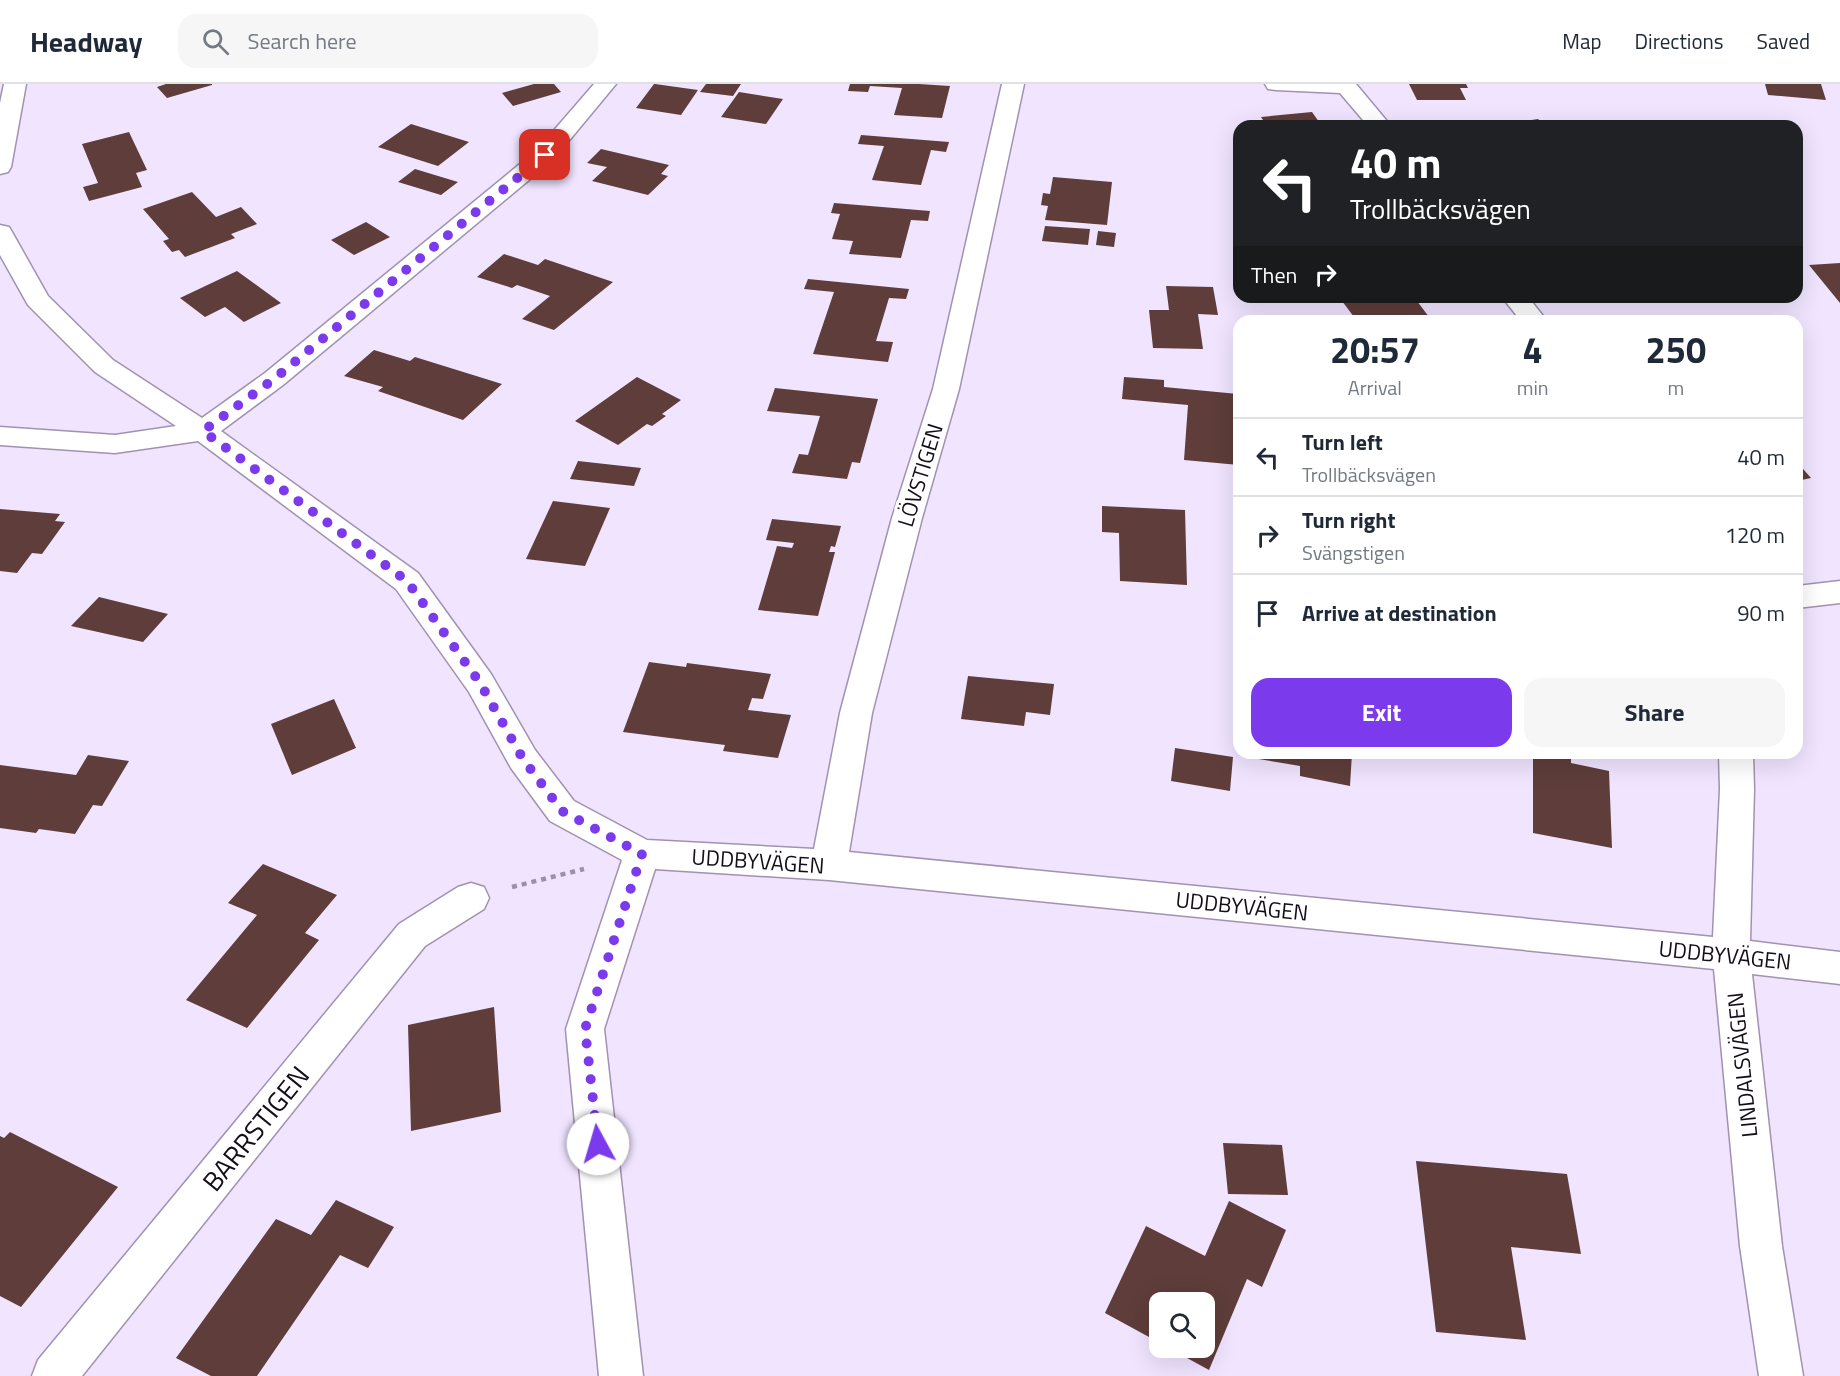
<!DOCTYPE html>
<html lang="en">
<head>
<meta charset="utf-8">
<style>
  :root { --surface:#fff; --page:#f6f6f7; --text:#1f2937; --muted:#747a83; --line:#e0e1e3; --accent:#7c3aed }
  body { margin:0; font-family:"Titillium Web",sans-serif; background:var(--page); color:var(--text); height:100vh; display:flex; flex-direction:column; font-size:22px; white-space:nowrap }
  * { box-sizing:border-box; margin:0 }
  p { font-size:20px; color:var(--muted) }
  .icon { flex:none; width:33px; height:33px; fill:none; stroke:currentColor; stroke-width:2; stroke-linecap:round; stroke-linejoin:round }
  .map { position:relative; flex:1; overflow:hidden }
  .sheet { position:absolute; left:1233px; top:231px; width:570px; height:444px; display:flex; flex-direction:column; background:var(--surface); border-radius:18px; box-shadow:0 6px 24px #0002 }
  .sheet>* { flex:none }
  .guide { position:absolute; left:1233px; top:36px; width:570px; height:183px; border-radius:18px; box-shadow:0 6px 24px #0002; background:#202124; color:#fff; overflow:hidden }
  .buttons { position:absolute; left:1149px; top:1208px; display:grid; gap:12px }
  .buttons a { display:grid; place-items:center; width:66px; height:66px; border-radius:12px; background:var(--surface); box-shadow:0 6px 24px #0002; font-size:30px }
  .pin { position:absolute; display:grid; place-items:center; width:51px; height:51px; color:#fff; margin:-26px; border-radius:12px; box-shadow:0 3px 9px #0006 }
  .me { position:absolute; width:66px; margin:-33px; rotate:354deg; stroke-linejoin:round; filter:drop-shadow(0 0 4px #0008) }
  .turn { display:flex; align-items:center; gap:21px; height:126px; padding:0 18px; font-size:27px }
  .turn .icon { width:78px; height:78px; stroke-width:2.5 }
  .turn b { display:block; font-size:42px; line-height:51px }
  .then { display:flex; align-items:center; height:57px; padding:0 18px; background:#0003; gap:12px; font-size:22px }
  .eta { display:flex; justify-content:space-evenly; align-items:center; height:102px; text-align:center }
  .eta b { font-size:36px; font-weight:700; line-height:42px }
  .cta { display:flex; gap:12px; margin-top:auto; padding:12px 18px }
  .cta a { flex:1; height:69px; border-radius:18px; background:var(--accent); color:#fff; font-size:24px; font-weight:700; line-height:69px; text-align:center }
  .cta a+a { background:var(--page); color:var(--text) }
  ul { padding:0; list-style:none }
  li { display:flex; align-items:center; gap:18px; height:78px; padding:0 18px; border-top:2px solid var(--line) }
  li div { flex:1 }
  li b { display:block; font-size:22px }
  li em { font-style:normal }
  header { display:flex; align-items:center; gap:36px; box-sizing:border-box; height:84px; padding:0 30px; background:var(--surface); border-bottom:2px solid var(--line) }
  header strong { font-size:28px }
  nav { display:flex; gap:33px; margin-inline-start:auto; font-size:21px }
  .search { width:420px; height:54px; background:var(--page); display:flex; align-items:center; gap:15px; box-sizing:border-box; padding:0 21px; border-radius:18px; color:var(--muted); font-size:22px }
  .map>svg:first-child { display:block }
  .building { fill:#5e3d3a }
  .lines { fill:none; stroke-linecap:round; stroke-linejoin:round }
  .street-casing { stroke:#a092b1; stroke-width:3 }
  .path { stroke:#9a91a6; stroke-width:4.5; stroke-dasharray:5 5; stroke-linecap:butt }
  .street { fill:#fff; fill-rule:evenodd }
  .route { stroke:#7c3aed; stroke-width:10; stroke-dasharray:0 18 }
  .labels { text-anchor:middle; dominant-baseline:central; stroke-width:6; stroke-linejoin:round; paint-order:stroke }
  .street-label { font-size:22px; fill:#130e18; stroke:#fff }
  .near-street-label { font-size:27px; fill:#130e18; stroke:#fff }
</style>
</head>
<body>
<header>
<strong>Headway</strong>
<div class="search"><svg class="icon" aria-label="search" viewBox="0 0 24 24"><circle cx="10" cy="10" r="6"/><path d="M15 15l6 6"/></svg>Search here</div>
<nav><a>Map</a><a>Directions</a><a>Saved</a></nav>
</header>
<div class="map">
<svg width="1840" height="1292" viewBox="0 0 1840 1292">
  <rect width="100%" height="100%" fill="#f0e4ff"/>
  <path class="building" d="M166 0H212V1L167 14 157 3Z
    M534 0H554L561 8 513 22 502 9Z
    M654 0H655L698 6 681 31 636 24Z
    M706 0H741L733 12 700 8Z
    M850 0H919L950 2 942 34 894 31 902 4 870 2 868 8 848 7Z
    M1409 0H1466L1468 4H1460L1466 16H1417Z
    M1765 0H1821L1826 16 1768 11Z
    M739 8 783 15 766 40 721 33Z
    M1312 28 1322 42H1267L1261 33Z
    M1538 35 1546 42H1501V41Z
    M411 40 469 58 438 82 378 63Z
    M129 48 147 86 136 89 142 103 89 117 83 103 98 99 82 60Z
    M861 51 949 58 946 68 931 66 921 101 872 96 884 62 858 60Z
    M601 65 669 81 661 90 668 92 648 111 592 97 607 83 587 79Z
    M415 85 458 98 441 111 398 98Z
    M1053 93 1112 98 1107 141 1045 136 1048 122 1041 121 1043 109 1050 110Z
    M192 108 216 133 241 123 257 140 231 150 235 154 185 173 179 166 172 168 163 157 169 155 143 125Z
    M834 119 930 127 928 137 911 136 901 174 849 170 853 157 832 155 840 130 831 129Z
    M366 138 390 153 354 171 331 156Z
    M1045 142 1090 145 1088 161 1042 157Z
    M1098 147 1116 149 1114 163 1096 161Z
    M504 170 538 181 545 175 613 198 554 246 522 235 550 212 517 201 512 204 477 193Z
    M1840 179V219L1809 181Z
    M237 187 281 219 244 238 225 223 205 233 180 214Z
    M808 195 909 205 906 215 889 214 876 257 893 258 888 278 813 270 834 208 804 205Z
    M1166 202 1213 203 1218 231 1198 230 1203 265 1153 264 1149 226H1169Z
    M1339 213H1414L1432 237H1357Z
    M374 266 410 277 415 273 502 300 463 336 378 307 383 303 344 292Z
    M637 293 681 316 662 330 666 332 652 342 647 340 618 361 575 337Z
    M1124 293 1164 296V303L1238 310 1239 381 1184 376 1188 321 1122 315Z
    M775 304 878 315 860 379 852 378 847 395 792 389 799 370 808 371 820 332 767 327Z
    M578 377 641 384 634 402 570 395Z
    M1797 378 1811 394 1797 397Z
    M553 417 610 424 585 482 526 475Z
    M1102 422 1185 426 1187 501 1120 497 1119 449 1102 448Z
    M0 425 60 430 55 437 65 438 42 470 32 469 17 489 0 487Z
    M772 435 841 442 835 463 831 462 829 468H835L818 532 758 526 777 462 792 464 794 459 766 456Z
    M99 513 168 530 143 558 71 542Z
    M649 578 686 583 687 579 771 590 763 615 752 614 748 626 791 631 778 674 723 667 725 661 623 648Z
    M968 592 1054 600 1050 631 1026 628 1024 642 961 635Z
    M334 615 356 664 292 691 271 640Z
    M1175 664 1233 673 1230 707 1171 697Z
    M1254 669H1352L1350 702 1300 692V682L1253 674Z
    M1533 669H1571V679L1609 687 1612 764 1533 749Z
    M88 671 129 677 102 722 93 721 75 750 39 745 36 749 0 744V681L76 691Z
    M263 780 337 811 305 849 319 856 247 944 186 916 257 831 228 819Z
    M494 923 501 1028 411 1047 408 941Z
    M10 1048 118 1103 21 1223 0 1212V1052L4 1054Z
    M1223 1059 1282 1061 1288 1111 1228 1110Z
    M1416 1077 1567 1090 1581 1170 1511 1163 1526 1256 1436 1248Z
    M336 1116 394 1143 368 1184 340 1171 257 1292H211L176 1274 276 1135 311 1151Z
    M1229 1117 1286 1146 1262 1203 1247 1195 1209 1286 1167 1263H1204V1218H1160V1259L1105 1229 1146 1142 1205 1172Z"/>
  <g class="lines">
    <g class="street-casing">
      <path id="street" d="M4 0H26L11 83 8 88 0 90V19Z
        M594 0H616L553 76 283 301 221 347 418 489 491 590 535 666 574 717 647 756 814 765 840 629 892 434 933 305 1002 0H1024L959 305 922 434 872 629 849 768 1713 853 1720 705 1719 669H1753L1754 705 1750 857 1840 868V900L1752 890 1782 1162 1803 1292H1759L1740 1162 1714 885 829 796 655 785 604 945 643 1292H599L566 945 622 776 550 737 511 684 469 608 396 505 198 357 115 369 0 361V343L115 351 176 342 95 288 28 221 0 171V141L9 143 12 148 48 212 113 276 202 334 265 289 537 66Z
        M1265 0H1356L1391 42H1368L1340 9 1276 6 1268 5Z
        M1502 213H1528L1547 237H1521Z
        M1840 497V519L1797 524V502Z
        M471 799 484 803 489 814 484 825 425 862 82 1292H32L38 1276 399 840 458 803Z"/>
    </g>
    <path class="path" d="M512 803 584 785"/>
    <use href="#street" class="street"/>
  </g>
  <g class="lines">
    <path class="route" d="M545 71 274 295 203 347 407 497 480 599 523 675 562 727 642 770 585 945 598 1060"/>
  </g>
  <g class="labels">
    <g class="street-label">
      <text transform="translate(920 391) rotate(-73)">LÖVSTIGEN</text>
      <text transform="translate(758 777) rotate(4)">UDDBYVÄGEN</text>
      <text transform="translate(1242 822) rotate(6)">UDDBYVÄGEN</text>
      <text transform="translate(1725 871) rotate(6)">UDDBYVÄGEN</text>
      <text transform="translate(1742 981) rotate(-96)">LINDALSVÄGEN</text>
    </g>
    <g class="near-street-label">
      <text transform="translate(255 1044) rotate(-51)">BARRSTIGEN</text>
    </g>
  </g>
</svg>
<div class="buttons">
<a><svg class="icon" aria-label="search" viewBox="0 0 24 24"><circle cx="10" cy="10" r="6"/><path d="M15 15l6 6"/></svg></a>
</div>
<div class="pin" style="left:545px;top:71px;background:#d93025"><svg class="icon" aria-label="arrive" viewBox="0 0 24 24"><path d="M6 21V4h12l-3 4 3 4H6"/></svg></div>
<svg class="me" style="left:598px;top:1060px" viewBox="-20 -20 40 40"><circle r="19" fill="#fff"/><path d="M0-13L10 11 0 6-10 11z" fill="#7c3aed"/></svg>
<div class="guide">
<div class="turn"><svg class="icon" aria-label="left" viewBox="0 0 24 24"><path d="M17 20v-9H6M10 6l-5 5 5 5"/></svg><div><b>40 m</b>Trollbäcksvägen</div></div>
<div class="then">Then<svg class="icon" aria-label="right" viewBox="0 0 24 24"><path d="M7 20v-9h11M14 6l5 5-5 5"/></svg></div>
</div>
<section class="sheet">
<div class="eta">
<div><b>20:57</b><p>Arrival</p></div>
<div><b>4</b><p>min</p></div>
<div><b>250</b><p>m</p></div>
</div>
<ul>
<li><svg class="icon" aria-label="left" viewBox="0 0 24 24"><path d="M17 20v-9H6M10 6l-5 5 5 5"/></svg><div><b>Turn left</b><p>Trollbäcksvägen</p></div><em>40 m</em></li>
<li><svg class="icon" aria-label="right" viewBox="0 0 24 24"><path d="M7 20v-9h11M14 6l5 5-5 5"/></svg><div><b>Turn right</b><p>Svängstigen</p></div><em>120 m</em></li>
<li><svg class="icon" aria-label="arrive" viewBox="0 0 24 24"><path d="M6 21V4h12l-3 4 3 4H6"/></svg><div><b>Arrive at destination</b></div><em>90 m</em></li>
</ul>
<div class="cta"><a>Exit</a><a>Share</a></div>
</section>
</div>
</body>
</html>
